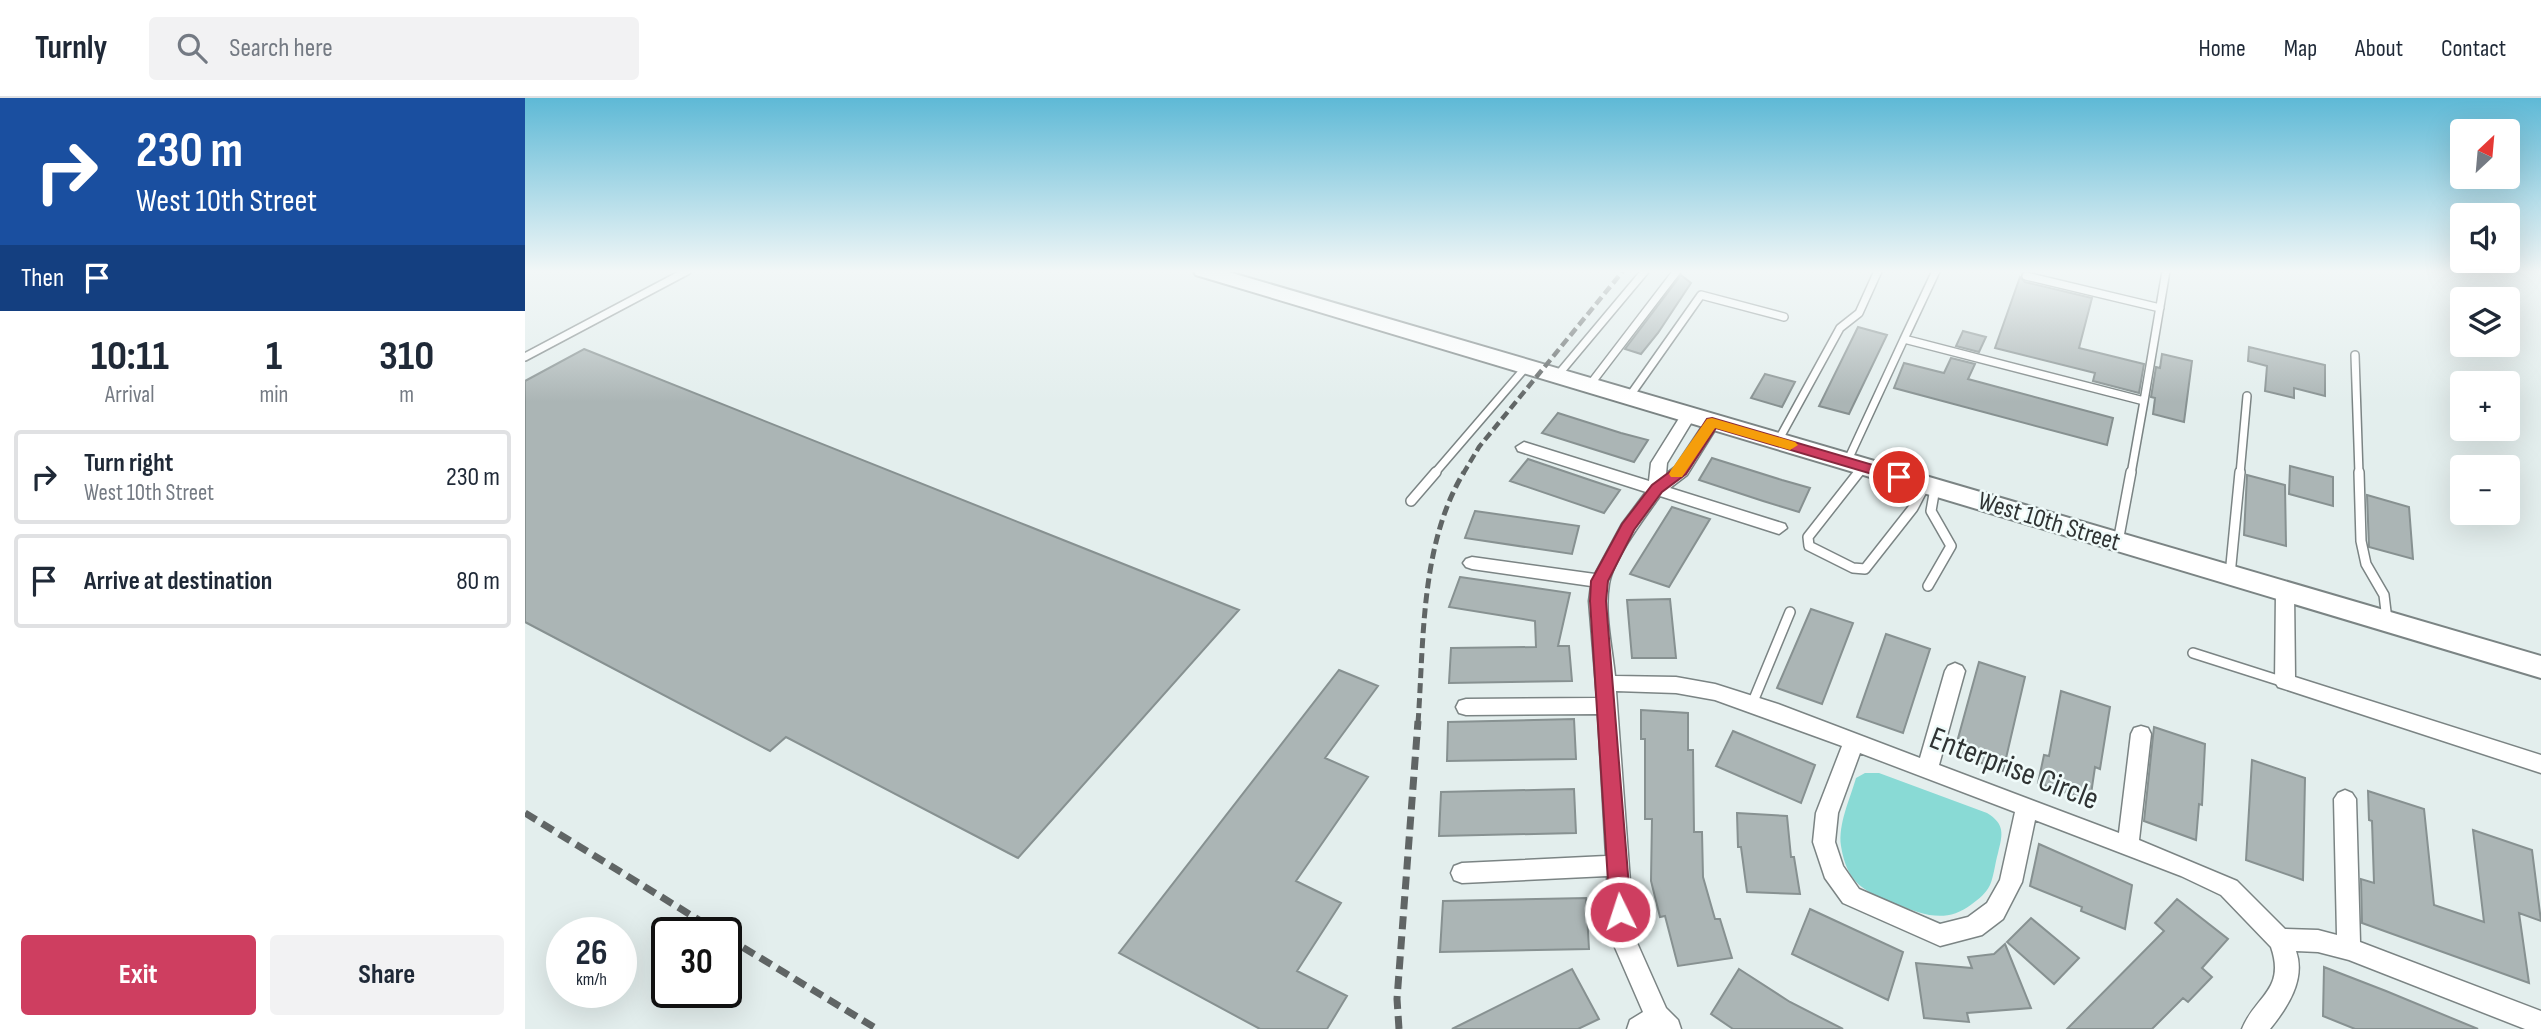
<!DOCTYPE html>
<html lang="en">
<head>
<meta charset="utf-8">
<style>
  :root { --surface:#fff; --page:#f2f2f3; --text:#1f2937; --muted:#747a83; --line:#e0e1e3; --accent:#ce3e60 }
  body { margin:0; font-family:"Sofia Sans Condensed",sans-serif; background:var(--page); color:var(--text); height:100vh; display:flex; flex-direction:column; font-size:26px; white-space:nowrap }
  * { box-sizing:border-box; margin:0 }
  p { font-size:23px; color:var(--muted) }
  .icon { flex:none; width:38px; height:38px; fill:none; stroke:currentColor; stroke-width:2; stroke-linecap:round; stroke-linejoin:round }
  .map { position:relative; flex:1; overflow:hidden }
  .details { display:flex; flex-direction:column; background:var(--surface); width:525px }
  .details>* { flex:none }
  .guide { background:#1a4fa0; color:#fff; overflow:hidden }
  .needle { width:46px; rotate:26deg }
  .buttons { position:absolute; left:1925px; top:21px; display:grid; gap:14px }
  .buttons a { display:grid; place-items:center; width:70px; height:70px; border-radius:7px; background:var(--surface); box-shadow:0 7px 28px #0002; font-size:35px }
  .speed { position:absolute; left:21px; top:819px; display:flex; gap:14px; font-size:35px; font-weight:700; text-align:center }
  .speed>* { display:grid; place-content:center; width:91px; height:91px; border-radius:50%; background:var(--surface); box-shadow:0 7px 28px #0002; line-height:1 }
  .speed small { font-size:18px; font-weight:400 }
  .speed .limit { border:4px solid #111; border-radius:10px; background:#fff; color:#111 }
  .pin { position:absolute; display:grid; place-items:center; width:60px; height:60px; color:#fff; margin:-30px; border:4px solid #fff; border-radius:50%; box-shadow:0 2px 7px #0007 }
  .me { position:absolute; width:77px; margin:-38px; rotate:356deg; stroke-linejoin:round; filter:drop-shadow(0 0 5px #0008) }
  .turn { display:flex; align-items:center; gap:24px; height:147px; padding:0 21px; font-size:32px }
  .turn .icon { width:91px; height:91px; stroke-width:2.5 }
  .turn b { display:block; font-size:49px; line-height:60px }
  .then { display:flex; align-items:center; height:66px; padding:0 21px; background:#0003; gap:14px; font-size:26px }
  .eta { display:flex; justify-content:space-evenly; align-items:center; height:119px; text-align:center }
  .eta b { font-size:42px; font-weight:700; line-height:49px }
  .button { display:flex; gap:14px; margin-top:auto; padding:14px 21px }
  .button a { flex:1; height:80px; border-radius:7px; background:var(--accent); color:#fff; font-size:28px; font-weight:700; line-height:80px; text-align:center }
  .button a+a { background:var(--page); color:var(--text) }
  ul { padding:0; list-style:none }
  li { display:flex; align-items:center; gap:21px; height:94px; margin:0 14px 10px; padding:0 7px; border:4px solid var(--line); border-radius:7px }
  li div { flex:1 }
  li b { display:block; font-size:26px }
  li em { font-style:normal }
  header { display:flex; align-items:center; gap:42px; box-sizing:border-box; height:98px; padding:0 35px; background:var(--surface); border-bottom:2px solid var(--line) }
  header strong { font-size:33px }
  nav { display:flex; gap:38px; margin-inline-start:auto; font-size:24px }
  .search { width:490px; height:63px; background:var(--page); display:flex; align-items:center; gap:18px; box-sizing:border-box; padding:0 24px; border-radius:7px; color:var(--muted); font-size:26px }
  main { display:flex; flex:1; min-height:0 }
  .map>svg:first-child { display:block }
  .green { fill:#89dad5 }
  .building { fill:#abb5b5; stroke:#879191; stroke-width:2 }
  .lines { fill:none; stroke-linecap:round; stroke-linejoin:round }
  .lane-far1-casing { stroke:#7b8484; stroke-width:10 }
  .lane-casing { stroke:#7b8484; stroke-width:12 }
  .street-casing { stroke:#7b8484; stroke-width:3 }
  .secondary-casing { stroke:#7b8484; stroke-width:4 }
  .lane-far1 { stroke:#fff; stroke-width:7 }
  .lane { stroke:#fff; stroke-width:9 }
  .street { fill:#fff; fill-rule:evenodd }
  .secondary { fill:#fff; fill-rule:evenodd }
  .rail-far2 { stroke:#606565; stroke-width:4.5; stroke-dasharray:9 4.5; stroke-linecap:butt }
  .rail-far1 { stroke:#606565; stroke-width:5; stroke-dasharray:10 5; stroke-linecap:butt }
  .rail { stroke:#606565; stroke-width:7; stroke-dasharray:13 7; stroke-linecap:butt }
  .route { fill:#ce3e60; stroke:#86283e; stroke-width:2 }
  .slow { fill:#f59e0b }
  .labels { text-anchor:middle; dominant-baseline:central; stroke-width:5; stroke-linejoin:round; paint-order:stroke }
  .street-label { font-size:26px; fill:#2f3333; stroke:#f0fbfa }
  .near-street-label { font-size:32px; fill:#2f3333; stroke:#f0fbfa }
</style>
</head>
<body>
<header>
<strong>Turnly</strong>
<div class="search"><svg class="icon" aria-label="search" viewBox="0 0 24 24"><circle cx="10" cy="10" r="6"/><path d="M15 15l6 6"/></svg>Search here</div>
<nav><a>Home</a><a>Map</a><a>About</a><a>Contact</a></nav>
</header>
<main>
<section class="details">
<div class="guide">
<div class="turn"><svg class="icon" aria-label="right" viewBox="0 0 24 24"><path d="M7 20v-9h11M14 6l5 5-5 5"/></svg><div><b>230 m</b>West 10th Street</div></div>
<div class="then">Then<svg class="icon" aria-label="arrive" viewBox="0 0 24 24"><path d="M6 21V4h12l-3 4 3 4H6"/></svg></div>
</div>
<div class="eta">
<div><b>10:11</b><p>Arrival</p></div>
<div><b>1</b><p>min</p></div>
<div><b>310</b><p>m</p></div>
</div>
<ul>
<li><svg class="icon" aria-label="right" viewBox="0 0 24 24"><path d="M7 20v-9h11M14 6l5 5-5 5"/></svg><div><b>Turn right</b><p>West 10th Street</p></div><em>230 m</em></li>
<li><svg class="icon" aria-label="arrive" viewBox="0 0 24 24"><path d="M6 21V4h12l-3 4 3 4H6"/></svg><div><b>Arrive at destination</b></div><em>80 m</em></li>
</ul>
<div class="button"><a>Exit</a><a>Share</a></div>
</section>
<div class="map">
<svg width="2016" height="931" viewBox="0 0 2016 931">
  <rect width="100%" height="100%" fill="#e3eeed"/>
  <path class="green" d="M1340 675H1354L1462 715C1480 726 1478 736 1473 755 1470 765 1469 778 1465 787 1461 795 1454 801 1447 806 1421 826 1399 817 1371 806 1339 793 1322 786 1316 748 1313 726 1325 701 1331 680Z"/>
  <path class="building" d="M1156 177 1166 185 1133 235 1116 256 1100 251Z
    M1495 179 1500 184 1567 200 1554 250 1619 266 1614 295 1568 283 1570 275 1470 250Z
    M1333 229 1362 237 1324 316 1294 308Z
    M1438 233 1461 239 1454 254 1431 248Z
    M1724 249 1800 267V298L1769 290V300L1740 293 1742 268 1723 263Z
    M59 251 503 428 714 512 493 760 261 639 245 653 0 524V283Z
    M1637 256 1667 263 1659 324 1628 316 1630 300 1626 299 1631 269 1635 270Z
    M1426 260 1450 266 1443 281 1588 320 1582 347 1369 290 1379 265 1419 275Z
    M1240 276 1270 284 1257 309 1226 300Z
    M1033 315 1096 335 1123 342 1109 364 1017 335Z
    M1187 360 1257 382 1285 390 1274 414 1238 403 1174 382Z
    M1003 361 1068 383 1095 392 1079 415 985 383Z
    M1765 368 1808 379V408L1764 396Z
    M1722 377 1760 387 1761 448 1719 437Z
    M1842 397 1884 409 1888 461 1844 449Z
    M1147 409 1185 421 1144 489 1105 476Z
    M950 413 1054 428 1047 456 940 440Z
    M935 479 1045 495 1033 548H1044L1047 583 924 585 926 550 1011 549 1010 523 924 509Z
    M1145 501 1151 560H1107L1102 502Z
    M1286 511 1328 525 1297 606 1252 590Z
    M1361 536 1405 551 1378 635 1332 619Z
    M1454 564 1500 579 1478 673 1429 655Z
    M814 572 853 588 800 660 843 679 771 783 816 805 772 873 822 898 802 931H735L594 855Z
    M1536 593 1585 609 1575 671 1570 669 1565 703 1513 685 1519 657 1524 658Z
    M1116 612 1163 615V652H1168L1169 734H1177L1178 779 1190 821H1195L1207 860 1153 868 1140 818 1135 819 1126 783 1127 721H1120V641H1116Z
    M1049 621 1051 661 922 663 923 624Z
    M1629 629 1680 646 1677 707 1674 706 1671 742 1619 723Z
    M1208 633 1290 667 1276 705 1191 668Z
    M1727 662 1780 680 1778 782 1721 762Z
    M1049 691 1051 735 914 738 916 694Z
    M1843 693 1899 711 1909 807 1959 824 1948 732 2007 752 2016 823 1994 815 2004 885 1837 825 1836 781 1849 785 1847 723 1844 722Z
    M1212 715 1262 718 1266 759H1269L1275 796 1222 794 1216 749H1213Z
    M1514 746 1607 787 1600 831 1556 813 1557 809 1505 788Z
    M1061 800 1064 851 915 854 918 803Z
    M1652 801 1703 841 1677 870 1687 879 1663 904 1658 900 1627 931H1542L1639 833 1630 825Z
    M1285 811 1378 854 1363 902 1267 856Z
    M1506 820 1554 860 1529 886 1482 844Z
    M1480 846 1506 910 1442 915 1444 924 1399 920 1391 865 1447 870 1443 859 1469 856Z
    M1799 869 1861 893 1953 931H1830L1798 918Z
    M1047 871 1074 921 1053 931H927Z
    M1214 871 1265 904 1318 931H1208L1186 916Z"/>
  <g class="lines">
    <g class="lane-far1-casing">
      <path id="lane-far1" d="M1501 178 1635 210
        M1379 241 1411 173
        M1830 257 1834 376
        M0 259 162 173
        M1032 278 1120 173
        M1064 288 1152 173
        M1104 299 1176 197 1259 219
        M1619 303 1641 173
        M1253 343 1315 230 1334 215 1353 173
        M1322 364 1379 241 1619 303 1606 376
        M909 376 1001 269
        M1333 376 1338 369
        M1715 376 1722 298"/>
    </g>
    <g class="lane-casing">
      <path id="lane" d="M1334 374 1283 439 1284 448 1328 470 1340 471 1388 410 1400 387
        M1834 374 1836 443 1841 466 1859 497 1862 522
        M886 403 911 374
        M1593 444 1606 374
        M1705 477 1715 374
        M1403 488 1426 448 1406 413 1410 390
        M1668 555 1759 584
        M1227 606 1265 514"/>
    </g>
    <g class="street-casing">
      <path id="street" d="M1163 312 1171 317 1142 365 1141 376 1150 369 1182 321 1187 319 1195 324 1162 377 1145 390 1260 426 1262 430 1254 436 1135 398C1120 419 1088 461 1084 486 1079 515 1087 548 1090 578L1151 579 1190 586 1253 606 1395 660 1420 573 1423 568 1430 565 1437 568 1440 573 1414 667 1594 735 1606 636 1609 630 1616 628 1623 630 1626 636 1614 742 1712 783 1760 831 1793 832 1812 837 1809 701 1813 695 1820 692 1827 695 1831 701 1835 844 2016 913V931H2000L1824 862 1793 854 1771 853C1781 882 1762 910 1745 931H1717C1730 898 1761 892 1746 849L1696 797 1656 778 1510 722 1497 784 1478 821 1457 837 1415 848 1318 805 1300 780 1288 744 1291 715 1317 648 1190 602 1151 595 1091 593 1109 838 1141 910 1153 922 1156 931H1102L1105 922 1118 914 1085 838 1082 778 937 785 929 782 926 775 929 768 937 765 1081 758 1073 616 941 617 934 615 931 609 934 603 941 601 1072 600 1064 503 1066 488 947 471 941 469 938 465 941 461 947 459 1070 476 1097 426 1121 394 993 353 991 349 999 344 1124 383 1126 365 1158 314ZM1335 655 1490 714 1475 782 1462 805 1443 819 1415 826 1334 791 1318 768 1310 744 1313 715Z
        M1760 487 1766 489 1769 494 1770 579 2016 657V675L1753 589 1750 584 1751 494 1754 489Z"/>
    </g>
    <g class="secondary-casing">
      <path id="secondary" d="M668 173H700L2016 558V580L671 177Z"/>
    </g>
    <use href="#lane-far1" class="lane-far1"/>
    <use href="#lane" class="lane"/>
    <use href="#street" class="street"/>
    <use href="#secondary" class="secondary"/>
    <path class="rail-far2" d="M938 376 954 349 1098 173"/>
    <path class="rail-far1" d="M893 625C899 543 895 447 939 374"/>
    <path class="rail" d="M0 715 195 835
      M201 839 352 931
      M874 931 872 901 893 623"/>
  </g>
  <linearGradient id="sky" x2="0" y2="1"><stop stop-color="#5eb9d6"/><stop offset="0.57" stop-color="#f2f7f7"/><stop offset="1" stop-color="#f2f7f7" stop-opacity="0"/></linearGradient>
  <rect width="2016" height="304" fill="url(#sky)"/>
  <path class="route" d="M1187 320 1379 376 1381 379 1374 384 1191 330 1161 376 1137 394 1109 432 1083 483 1081 503 1106 814 1102 821 1095 824 1088 821 1085 814 1065 503 1066 483 1097 426 1127 387 1151 369 1182 321Z"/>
  <path class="slow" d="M1187 320 1270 344 1273 347 1265 352 1190 330 1157 379H1146L1144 376 1146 372 1182 321Z"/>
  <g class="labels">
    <g class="street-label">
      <text transform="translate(1524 424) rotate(17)">West 10th Street</text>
    </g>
    <g class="near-street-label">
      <text transform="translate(1489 671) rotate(21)">Enterprise Circle</text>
    </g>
  </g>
</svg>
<div class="buttons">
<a><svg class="needle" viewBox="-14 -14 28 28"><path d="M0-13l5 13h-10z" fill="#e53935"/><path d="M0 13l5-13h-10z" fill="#747a83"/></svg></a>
<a><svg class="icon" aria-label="sound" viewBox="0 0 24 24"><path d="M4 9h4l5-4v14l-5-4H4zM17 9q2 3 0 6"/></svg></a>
<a><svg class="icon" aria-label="layers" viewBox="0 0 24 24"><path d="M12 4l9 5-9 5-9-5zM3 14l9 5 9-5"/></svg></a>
<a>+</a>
<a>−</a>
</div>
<div class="speed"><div>26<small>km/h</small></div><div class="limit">30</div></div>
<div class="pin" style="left:1374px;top:379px;background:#d93025"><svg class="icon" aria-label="arrive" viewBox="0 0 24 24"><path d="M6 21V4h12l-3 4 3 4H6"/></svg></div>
<svg class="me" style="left:1095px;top:814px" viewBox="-20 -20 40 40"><circle r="17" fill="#ce3e60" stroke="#fff" stroke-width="3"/><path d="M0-11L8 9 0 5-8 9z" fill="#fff"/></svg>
</div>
</main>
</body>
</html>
